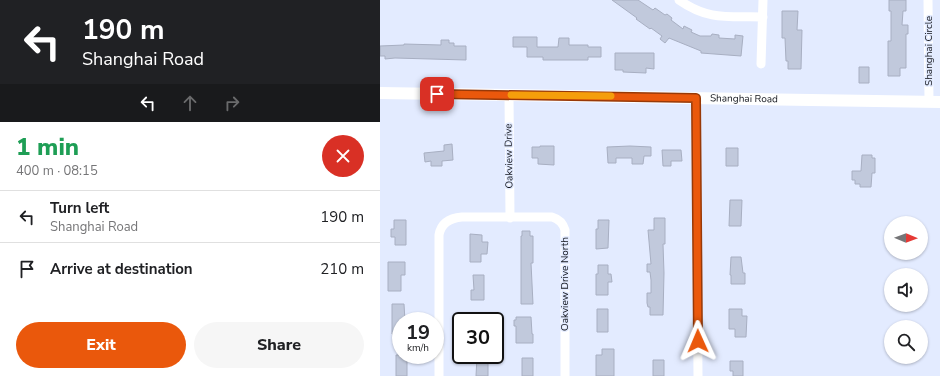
<!DOCTYPE html>
<html lang="en">
<head>
<meta charset="utf-8">
<style>
  :root { --surface:#fff; --page:#f6f6f6; --text:#202124; --muted:#757577; --line:#e0e0e0; --accent:#ea580c }
  body { margin:0; font-family:"Nunito Sans",sans-serif; background:var(--page); color:var(--text); height:100vh; display:flex; flex-direction:column; font-size:15px; white-space:nowrap }
  * { box-sizing:border-box; margin:0 }
  p { font-size:13px; color:var(--muted) }
  .icon { flex:none; width:22px; height:22px; fill:none; stroke:currentColor; stroke-width:2; stroke-linecap:round; stroke-linejoin:round }
  .map { position:relative; flex:1; overflow:hidden }
  .panel { display:flex; flex-direction:column; background:var(--surface); width:380px }
  .panel>* { flex:none }
  .hud { background:#202124; color:#fff; overflow:hidden }
  .needle { width:26px; rotate:91deg }
  .tools { position:absolute; left:504px; top:216px; display:grid; gap:8px }
  .tools a { display:grid; place-items:center; width:44px; height:44px; border-radius:50%; background:var(--surface); box-shadow:0 1px 3px #0004; font-size:20px }
  .speed { position:absolute; left:12px; top:312px; display:flex; gap:8px; font-size:20px; font-weight:700; text-align:center }
  .speed>* { display:grid; place-content:center; width:52px; height:52px; border-radius:50%; background:var(--surface); box-shadow:0 1px 3px #0004; line-height:1 }
  .speed small { font-size:10px; font-weight:400 }
  .speed .limit { border:2px solid #111; border-radius:6px; background:#fff; color:#111 }
  .pin { position:absolute; display:grid; place-items:center; width:34px; height:34px; color:#fff; margin:-17px; border-radius:8px; box-shadow:0 2px 6px #0006 }
  .me { position:absolute; width:44px; margin:-22px; rotate:359deg; stroke-linejoin:round; filter:drop-shadow(0 0 3px #0008) }
  .turn { display:flex; align-items:center; gap:14px; height:84px; padding:0 16px; font-size:18px }
  .turn .icon { width:52px; height:52px; stroke-width:2.5 }
  .turn b { display:block; font-size:28px; line-height:34px }
  .lanes { display:flex; align-items:center; height:38px; padding:0 16px; background:#0003; justify-content:center; gap:20px; direction:ltr }
  .lanes .off { opacity:.35 }
  .round { display:grid; place-items:center; flex:none; width:42px; height:42px; border-radius:21px; background:var(--page) }
  .overview { display:flex; align-items:center; justify-content:space-between; height:68px; padding:0 16px }
  h1 { font-size:24px; font-weight:800; line-height:30px; color:#1e9e55 }
  .action { display:flex; gap:8px; margin-top:auto; padding:8px 16px }
  .action a { flex:1; height:46px; border-radius:24px; background:var(--accent); color:#fff; font-size:16px; font-weight:800; line-height:46px; text-align:center }
  .action a+a { background:var(--page); color:var(--text) }
  ul { padding:0; list-style:none }
  li { display:flex; align-items:center; gap:12px; height:52px; padding:0 16px; border-top:1px solid var(--line) }
  li div { flex:1 }
  li b { display:block; font-size:15px }
  li em { font-style:normal }
  main { display:flex; flex:1; min-height:0 }
  .map>svg:first-child { display:block }
  .building { fill:#c1c9dc; stroke:#a8afc2 }
  .lines { fill:none; stroke-linecap:round; stroke-linejoin:round }
  .street { stroke:#fff; stroke-width:9 }
  .secondary { stroke:#fff; stroke-width:12 }
  .route-casing { stroke:#983908; stroke-width:10 }
  .route { stroke:#ea580c; stroke-width:7 }
  .slow { stroke:#f59e0b; stroke-width:7 }
  .labels { text-anchor:middle; dominant-baseline:central; stroke-width:3; stroke-linejoin:round; paint-order:stroke }
  .street-label { font-size:10px; fill:#12151c; stroke:#e3ebff }
</style>
</head>
<body>
<main>
<section class="panel">
<div class="hud">
<div class="turn"><svg class="icon" aria-label="left" viewBox="0 0 24 24"><path d="M17 20v-9H6M10 6l-5 5 5 5"/></svg><div><b>190 m</b>Shanghai Road</div></div>
<div class="lanes"><svg class="icon" aria-label="left" viewBox="0 0 24 24"><path d="M17 20v-9H6M10 6l-5 5 5 5"/></svg><svg class="icon off" aria-label="ahead" viewBox="0 0 24 24"><path d="M12 20V5M6 11l6-6 6 6"/></svg><svg class="icon off" aria-label="right" viewBox="0 0 24 24"><path d="M7 20v-9h11M14 6l5 5-5 5"/></svg></div>
</div>
<div class="overview"><div><h1>1 min</h1><p>400 m · 08:15</p></div><a class="round" style="background:#d93025;color:#fff"><svg class="icon" aria-label="close" viewBox="0 0 24 24"><path d="M6 6l12 12M18 6L6 18"/></svg></a></div>
<ul>
<li><svg class="icon" aria-label="left" viewBox="0 0 24 24"><path d="M17 20v-9H6M10 6l-5 5 5 5"/></svg><div><b>Turn left</b><p>Shanghai Road</p></div><em>190 m</em></li>
<li><svg class="icon" aria-label="arrive" viewBox="0 0 24 24"><path d="M6 21V4h12l-3 4 3 4H6"/></svg><div><b>Arrive at destination</b></div><em>210 m</em></li>
</ul>
<div class="action"><a>Exit</a><a>Share</a></div>
</section>
<div class="map">
<svg width="560" height="376" viewBox="0 0 560 376">
  <rect width="100%" height="100%" fill="#e3ebff"/>
  <path class="building" d="M232 0H258L273 10 275 8 285 15 287 14 292 18 291 20 303 29 304 26 312 30 311 32 320 36H331L332 34 339 35V38L355 39V35L363 36 361 56 321 53V51L289 38 285 43 280 39 282 36 271 28 270 29 256 19 257 18Z
    M509 0H526V11H523L522 25H528V34H526V68H520V76H508V41H511V11H509Z
    M402 11H418L417 30H422L421 69H408V61H406L405 38H402Z
    M133 37H157V47H178L179 38H189V45H208V47H221V57H208V60H163V57H147V47H133Z
    M61 40H69V43H74V46H86V60L15 58 5 59V56H0V46L24 45V44L61 45Z
    M235 53H274V69L266 68V73L243 72V70H235Z
    M479 67H489V83H479Z
    M72 144 73 160 62 161V166H51V161L45 162 44 153 64 151V145Z
    M160 146H174V165L158 164V158H152V147H160Z
    M250 146 271 147V156H264L263 164H252V158H236V163H228L227 147Z
    M346 148H358V166H346Z
    M282 150H301L302 161H291V166H283Z
    M482 155H492V158H495V173H492L491 187H480V184H475V180H472V171H481Z
    M350 200H362L361 226H349Z
    M274 218H285V244H283L284 273 283 315H270V307H268L267 303V293H271V280L270 272H267V264H271L268 230H274Z
    M14 220H26V245H15V237H11V229H14Z
    M218 220H229L228 248 216 249V229H218Z
    M142 231H150V236H153V263H151L153 304H141V236H142Z
    M90 234 102 235V242H108L107 254H101V262H90Z
    M351 257H361L363 273H365V284H351V275H350Z
    M8 262H25V275H21V291H8Z
    M218 265H228V274H231L232 282H228V295H216V274H218Z
    M93 275H104V300H91V290H94Z
    M12 304H24L25 321H21V334H12Z
    M217 309H228V332H217Z
    M349 309H362V316H367L366 337H355V329H349Z
    M92 314H107V321H92Z
    M136 317H151L152 334H153V343H136V326H134V320H136Z
    M222 349H234V376H216V355H222Z
    M16 355H27V376H16Z
    M97 357H108V376H96Z
    M142 358H153V376H142Z
    M273 360H284V376H273Z
    M350 361H363V376H353V371H350Z"/>
  <g class="lines">
    <path class="street" d="M299 0C329 21 349 16 383 17
      M548 0 549 101
      M381 64 383 0
      M129 95 130 218
      M316 98 318 376
      M59 376V235C61 223 70 218 82 217H172C179 219 183 223 185 230V376"/>
    <path class="secondary" id="s1" d="M0 93 560 102"/>
  </g>
  <g class="lines">
    <g class="route-casing">
      <path id="route" d="M57 94 316 98 318 341"/>
    </g>
    <use href="#route" class="route"/>
    <path class="slow" d="M131 95 231 96"/>
  </g>
  <g class="labels">
    <g class="street-label">
      <text transform="translate(549 51) rotate(-90)">Shanghai Circle</text>
      <text stroke="none"><textPath href="#s1" startOffset="364">Shanghai Road</textPath></text>
      <text transform="translate(129 156) rotate(-91)">Oakview Drive</text>
      <text transform="translate(185 284) rotate(-90)">Oakview Drive North</text>
    </g>
  </g>
</svg>
<div class="tools">
<a><svg class="needle" viewBox="-14 -14 28 28"><path d="M0-13l5 13h-10z" fill="#e53935"/><path d="M0 13l5-13h-10z" fill="#757577"/></svg></a>
<a><svg class="icon" aria-label="sound" viewBox="0 0 24 24"><path d="M4 9h4l5-4v14l-5-4H4zM17 9q2 3 0 6"/></svg></a>
<a><svg class="icon" aria-label="search" viewBox="0 0 24 24"><circle cx="10" cy="10" r="6"/><path d="M15 15l6 6"/></svg></a>
</div>
<div class="speed"><div>19<small>km/h</small></div><div class="limit">30</div></div>
<div class="pin" style="left:57px;top:94px;background:#d93025"><svg class="icon" aria-label="arrive" viewBox="0 0 24 24"><path d="M6 21V4h12l-3 4 3 4H6"/></svg></div>
<svg class="me" style="left:318px;top:341px" viewBox="-20 -20 40 40"><path d="M0-17L14 15 0 8-14 15z" fill="#ea580c" stroke="#fff" stroke-width="4"/></svg>
</div>
</main>
</body>
</html>
